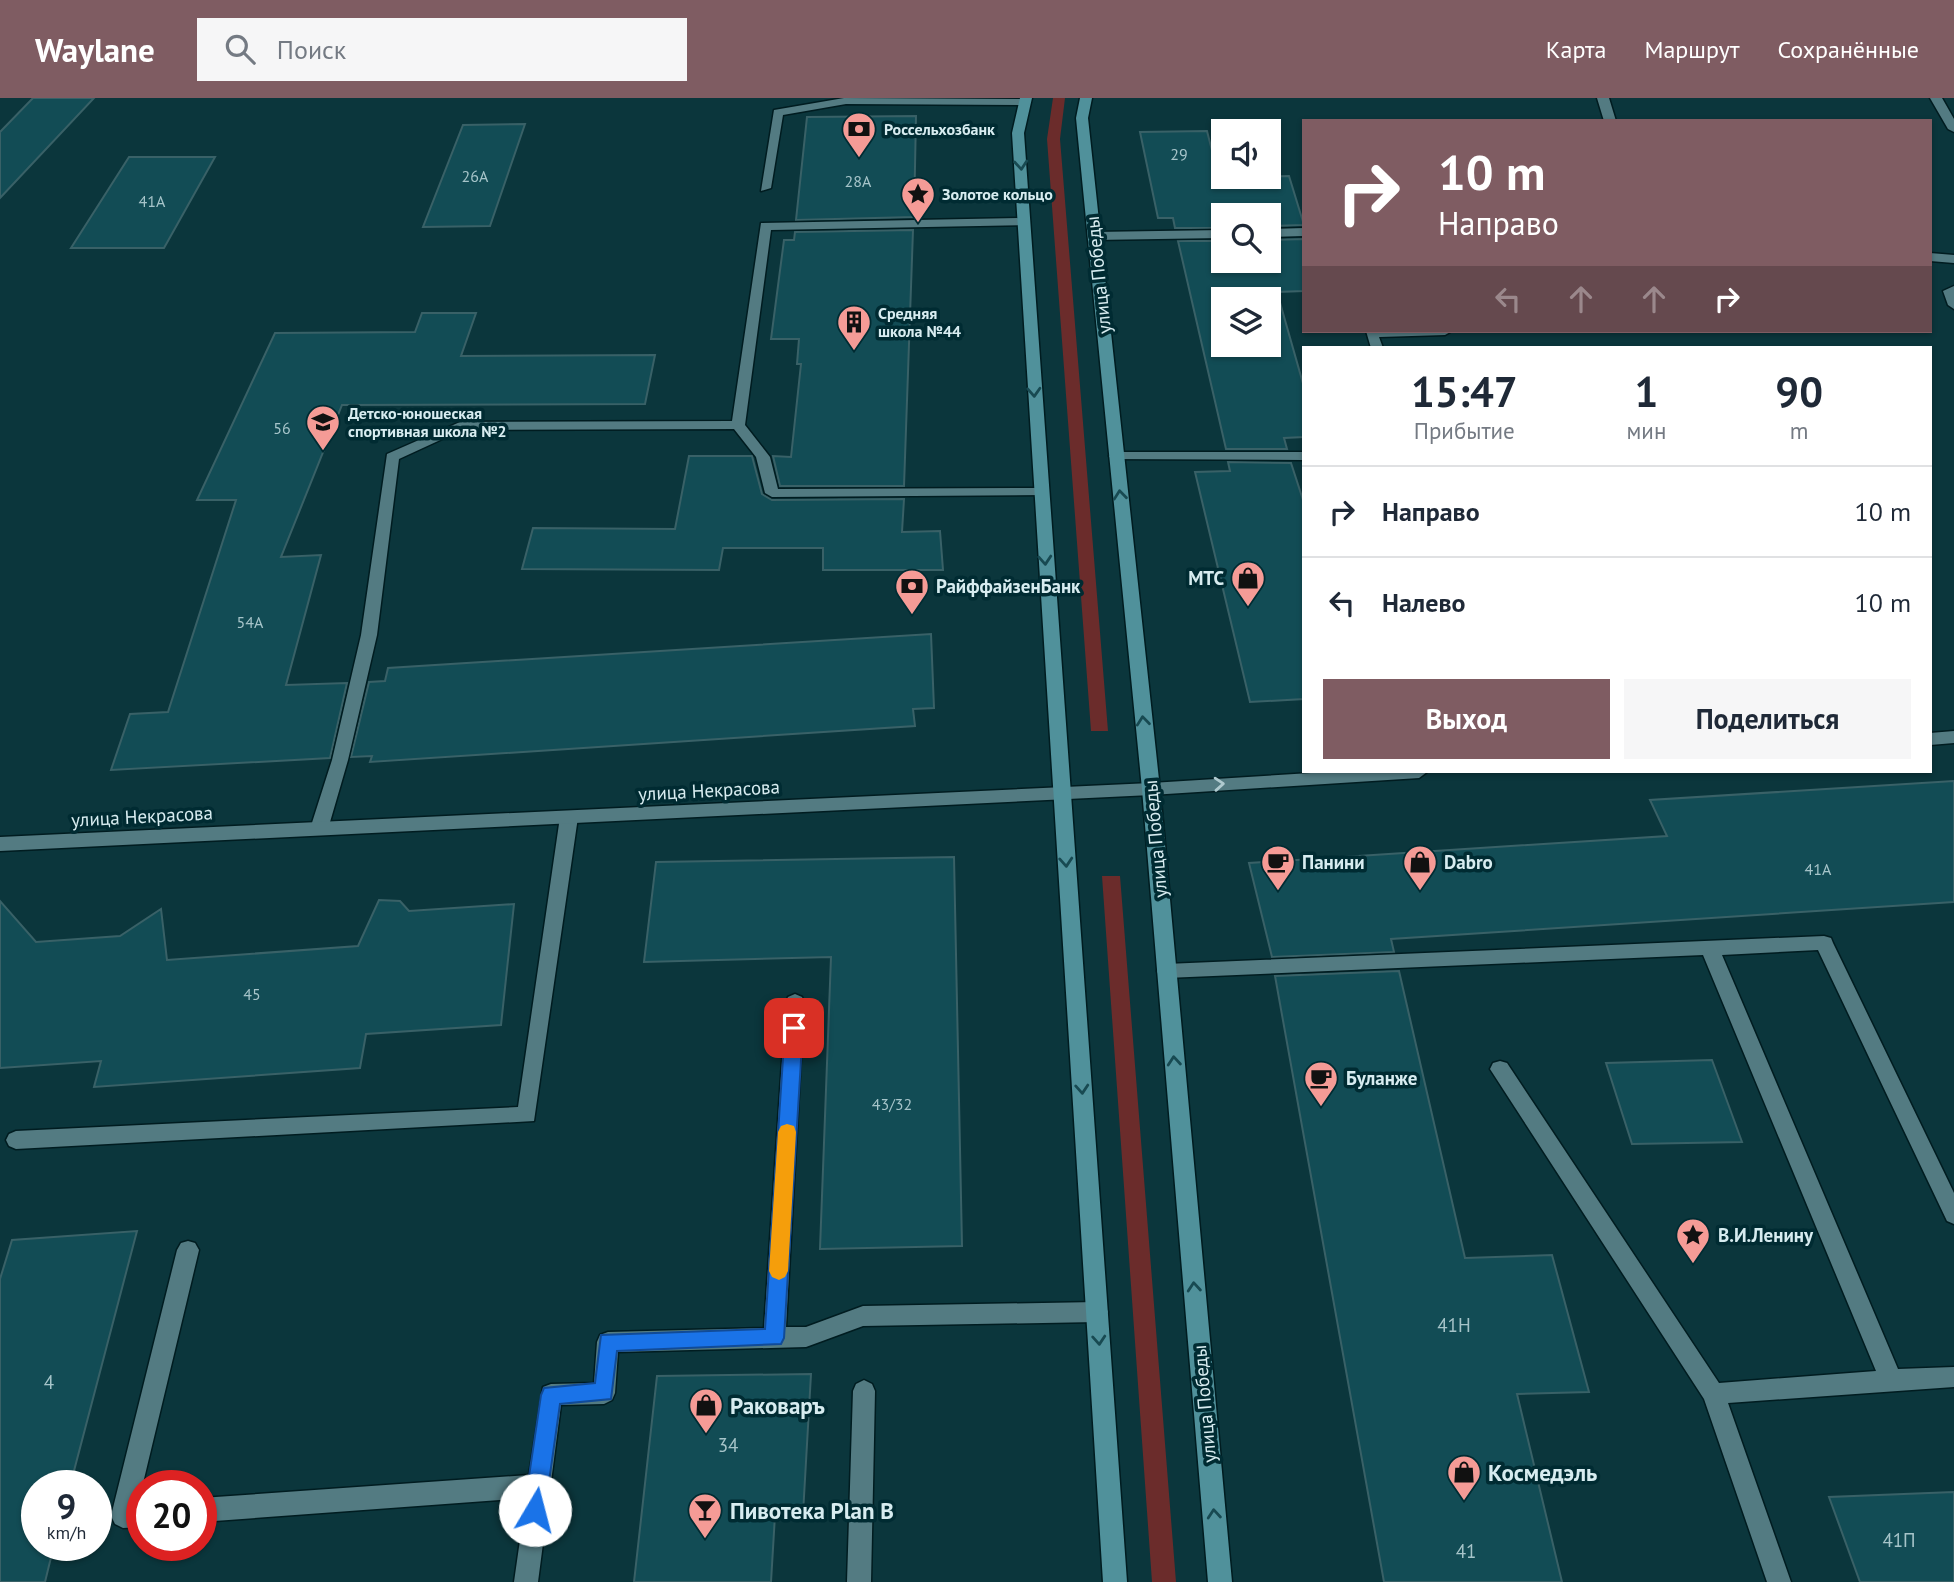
<!DOCTYPE html>
<html lang="ru">
<head>
<meta charset="utf-8">
<style>
  :root { --surface:#fff; --page:#f6f6f7; --text:#1f2937; --muted:#747a83; --line:#e0e1e3; --accent:#7f5c62 }
  body { margin:0; font-family:"PT Sans",sans-serif; background:var(--page); color:var(--text); height:100vh; display:flex; flex-direction:column; font-size:26px; white-space:nowrap }
  * { box-sizing:border-box; margin:0 }
  p { font-size:23px; color:var(--muted) }
  .icon { flex:none; width:38px; height:38px; fill:none; stroke:currentColor; stroke-width:2; stroke-linecap:round; stroke-linejoin:round }
  .map { position:relative; flex:1; overflow:hidden }
  .panel { position:absolute; left:1302px; top:248px; width:630px; height:427px; display:flex; flex-direction:column; background:var(--surface); border-radius:0px; box-shadow:0 2px 5px #0004 }
  .panel>* { flex:none }
  .guide { position:absolute; left:1302px; top:21px; width:630px; height:214px; border-radius:0px; box-shadow:0 2px 5px #0004; background:#7f5c62; color:#fff; overflow:hidden }
  .controls { position:absolute; left:1211px; top:21px; display:grid; gap:14px }
  .controls a { display:grid; place-items:center; width:70px; height:70px; border-radius:0px; background:var(--surface); box-shadow:0 2px 5px #0004; font-size:35px }
  .speed { position:absolute; left:21px; top:1372px; display:flex; gap:14px; font-size:35px; font-weight:700; text-align:center }
  .speed>* { display:grid; place-content:center; width:91px; height:91px; border-radius:50%; background:var(--surface); box-shadow:0 2px 5px #0004; line-height:1 }
  .speed small { font-size:18px; font-weight:400 }
  .speed .limit { border:10px solid #d22; background:#fff; color:#111 }
  .pin { position:absolute; display:grid; place-items:center; width:60px; height:60px; color:#fff; margin:-30px; border-radius:14px; box-shadow:0 4px 10px #0006 }
  .me { position:absolute; width:77px; margin:-38px; rotate:8deg; stroke-linejoin:round; filter:drop-shadow(0 0 5px #0008) }
  .turn { display:flex; align-items:center; gap:24px; height:147px; padding:0 21px; font-size:32px }
  .turn .icon { width:91px; height:91px; stroke-width:2.5 }
  .turn b { display:block; font-size:49px; line-height:60px }
  .lanes { display:flex; align-items:center; height:66px; padding:0 21px; background:#0003; justify-content:center; gap:35px; direction:ltr }
  .lanes .off { opacity:.35 }
  .eta { display:flex; justify-content:space-evenly; align-items:center; height:119px; text-align:center }
  .eta b { font-size:42px; font-weight:700; line-height:49px }
  .action { display:flex; gap:14px; margin-top:auto; padding:14px 21px }
  .action a { flex:1; height:80px; border-radius:0px; background:var(--accent); color:#fff; font-size:28px; font-weight:700; line-height:80px; text-align:center }
  .action a+a { background:var(--page); color:var(--text) }
  ul { padding:0; list-style:none }
  li { display:flex; align-items:center; gap:21px; height:91px; padding:0 21px; border-top:2px solid var(--line) }
  li div { flex:1 }
  li b { display:block; font-size:26px }
  li em { font-style:normal }
  header { display:flex; align-items:center; gap:42px; box-sizing:border-box; height:98px; padding:0 35px; background:var(--accent); color:#fff }
  header strong { font-size:33px }
  nav { display:flex; gap:38px; margin-inline-start:auto; font-size:24px }
  .search { width:490px; height:63px; background:var(--page); display:flex; align-items:center; gap:18px; box-sizing:border-box; padding:0 24px; border-radius:0px; color:var(--muted); font-size:26px }
  .map>svg:first-child { display:block }
  .green { fill:#6b2c2b }
  .building { fill:#124c55; stroke:#396167; stroke-width:2; fill-rule:evenodd }
  .lines { fill:none; stroke-linecap:round; stroke-linejoin:round }
  .service-casing { stroke:#001c20; stroke-width:3 }
  .minor-casing { stroke:#001c20; stroke-width:3 }
  .tertiary-casing { stroke:#001c20; stroke-width:3 }
  .secondary-casing { stroke:#001c20; stroke-width:3 }
  .service { fill:#537b82; fill-rule:evenodd }
  .minor { fill:#537b82; fill-rule:evenodd }
  .tertiary { fill:#537b82; fill-rule:evenodd }
  .secondary { fill:#50919b; fill-rule:evenodd }
  .oneway { stroke:#184a52 }
  .oneway2 { stroke:#afcacf }
  .route { fill:#1a73e8; stroke:#114b97; stroke-width:2 }
  .slow { fill:#f59e0b }
  .labels { text-anchor:middle; dominant-baseline:central; stroke-width:7; stroke-linejoin:round; paint-order:stroke }
  .far-poi-label { font-size:16px; font-weight:bold; fill:#d7ecf0; stroke:#002b32; text-anchor:start }
  .number-label { font-size:16px; fill:#a6c4c9 }
  .street-label { font-size:19px; fill:#d7ecf0; stroke:#002b32 }
  .poi-label { font-size:19px; font-weight:bold; fill:#d7ecf0; stroke:#002b32; text-anchor:start }
  .near-number-label { font-size:19px; fill:#a6c4c9 }
  .near-poi-label { font-size:23px; font-weight:bold; fill:#d7ecf0; stroke:#002b32; text-anchor:start }
</style>
</head>
<body>
<header>
<strong>Waylane</strong>
<div class="search"><svg class="icon" aria-label="search" viewBox="0 0 24 24"><circle cx="10" cy="10" r="6"/><path d="M15 15l6 6"/></svg>Поиск</div>
<nav><a>Карта</a><a>Маршрут</a><a>Сохранённые</a></nav>
</header>
<div class="map">
<svg width="1954" height="1484" viewBox="0 0 1954 1484">
  <rect width="100%" height="100%" fill="#0b363c"/>
  <path class="green" d="M1053 0H1065L1060 41 1108 633H1091L1047 41Z
    M1102 778H1120L1176 1484H1152Z"/>
  <path class="building" d="M33 0H94L0 100V34Z
    M916 18 914 119 796 122 807 19Z
    M525 26 490 128 423 129 463 27Z
    M1207 33 1219 80 1289 78 1304 127 1269 128V117H1223V130H1175L1173 120H1158L1140 34Z
    M129 59H215L164 150H71Z
    M913 132 904 388H780L773 358 791 359 801 266H797L799 241H771L784 142H794L795 134Z
    M1304 141V193L1277 194 1304 289V339L1284 340 1287 351H1226L1178 143H1223V163H1269V142ZM1223 201H1269V247H1223Z
    M422 215H476L461 258 655 257 645 306 342 307 281 459 321 457 286 587 347 585 330 660 111 672 130 616 168 614 236 402H197L275 235 415 234Z
    M689 358H752L762 396 772 402 904 401 902 434 940 433 943 472H823V450H723L719 472 522 471 533 430 675 431Z
    M1228 364 1291 365 1304 405V601L1250 604 1195 374 1230 373Z
    M931 536 934 610 913 611 915 628 370 664 372 658 351 659 369 584 385 583 388 570Z
    M1954 683V804L1391 841 1394 854 1272 859 1249 765 1667 738 1650 702Z
    M954 759 962 1148 820 1151 831 859 644 864 656 764Z
    M379 802 400 803 409 813 514 806 501 927 366 936 360 970 94 989 101 963 0 970V803L36 844 120 838 161 811 167 862 358 848Z
    M1399 873 1465 1160 1552 1157 1589 1294 1517 1296 1562 1484H1384L1275 878Z
    M1712 962 1742 1044 1632 1046 1606 965Z
    M137 1133 70 1388H37V1447H54L45 1484H0V1181L12 1142Z
    M811 1276 803 1416 775 1417 771 1484H634L657 1278Z
    M1954 1394V1484H1860L1829 1399Z"/>
  <g class="lines">
    <g class="service-casing">
      <path id="service" d="M844 0 1024 1 1030 4 1024 7 846 6 783 17 771 90 761 93 774 12Z
        M1597 0H1609L1616 23H1604Z
        M1930 0H1942L1954 21V34L1948 31Z
        M1024 120 1030 124 1028 127 771 132 745 327 770 359 778 391 1040 390 1045 391V397L772 399 765 395 756 359 734 331 462 332 399 361 377 537 348 662 328 731 325 736H313L310 731 332 662 361 537 387 356 460 324 732 323 761 125Z
        M1304 130V138L1269 139V131Z
        M1223 132V140L1094 142 1088 138 1094 134Z
        M1930 155 1954 157V165L1930 163Z
        M1954 188V211L1948 207 1943 193Z
        M1366 233H1452L1445 237 1379 239 1383 250H1371Z
        M1116 354H1304V362L1111 361 1109 358Z
        M569 713 578 719 534 1023 16 1051 9 1048 6 1042 9 1036 16 1033 518 1009 560 719Z
        M1824 838 1831 840 1833 845 1954 1095V1126L1947 1123 1818 852 1722 857 1898 1271 1954 1269V1289L1728 1305 1791 1484H1767L1704 1301 1490 971 1493 965 1500 963 1507 965 1719 1285 1876 1273 1703 857 1166 880 1159 878 1157 873 1159 868 1166 866Z
        M795 896 802 899 804 904 786 1229H806L863 1208 1097 1204 1105 1207 1108 1214 1105 1221 1097 1224 863 1228 806 1249 618 1254 615 1295 612 1302 604 1306 561 1307 538 1484H514L526 1400 201 1424V1400L529 1377 543 1289 551 1286 594 1285 597 1244 600 1237 608 1234 764 1230 786 904 788 899Z
        M188 1143 195 1145 199 1152 138 1406 142 1405V1429L123 1430 115 1426 111 1418 177 1152 181 1145Z
        M864 1282 872 1286 875 1293 871 1484H847L853 1293 856 1286Z"/>
    </g>
    <g class="minor-casing">
      <path id="minor" d="M1954 633V645L1930 647V635Z
        M1327 674H1427L1419 680 1151 697 1142 691 1151 685Z"/>
    </g>
    <g class="tertiary-casing">
      <path id="tertiary" d="M1151 685 1160 691 1151 697 0 753V739Z"/>
    </g>
    <g class="secondary-casing">
      <path id="secondary" d="M1020 0H1032L1024 35 1127 1484H1103L1012 35Z
        M1080 0H1092L1088 20 1160 691 1232 1484H1208L1142 691 1076 20Z"/>
    </g>
    <use href="#service" class="service"/>
    <use href="#minor" class="minor"/>
    <use href="#tertiary" class="tertiary"/>
    <use href="#secondary" class="secondary"/>
  </g>
  <defs><path id="oneway-chevron" d="M-2-3.5L2.5 0L-2 3.5" fill="none" stroke-width="1.6" stroke-linecap="round" stroke-linejoin="round" transform="scale(1.75)"/></defs>
  <g class="oneway">
    <use href="#oneway-chevron" transform="translate(1021 67) rotate(85)"/>
    <use href="#oneway-chevron" transform="translate(1034 294) rotate(87)"/>
    <use href="#oneway-chevron" transform="translate(1120 397) rotate(-96)"/>
    <use href="#oneway-chevron" transform="translate(1045 462) rotate(86)"/>
    <use href="#oneway-chevron" transform="translate(1143 623) rotate(-96)"/>
    <use href="#oneway-chevron" transform="translate(1066 764) rotate(86)"/>
    <use href="#oneway-chevron" transform="translate(1174 963) rotate(-95)"/>
    <use href="#oneway-chevron" transform="translate(1082 991) rotate(86)"/>
    <use href="#oneway-chevron" transform="translate(1194 1189) rotate(-95)"/>
    <use href="#oneway-chevron" transform="translate(1099 1242) rotate(86)"/>
    <use href="#oneway-chevron" transform="translate(1214 1416) rotate(-95)"/>
  </g>
  <use class="oneway2" href="#oneway-chevron" transform="translate(1219 686) rotate(-4)"/>
  <path class="route" d="M794 923 803 930 784 1240 781 1246 617 1253 611 1301 560 1306 545 1412 542 1419 535 1422 527 1419 524 1412 541 1297 544 1290 595 1285 601 1237 765 1231 785 930Z"/>
  <path class="slow" d="M787 1026 794 1028 796 1034 788 1173 785 1179 779 1182 772 1179 769 1173 778 1034 781 1028Z"/>
  <defs>
    <g id="bank-pin" transform="scale(1.75)"><path d="M0 17L-7.5 6A9.5 9.5 0 1 1 7.5 6Z" fill="#f59b96" stroke="#002b32"/><path d="M-6-4H6V4H-6ZM0-2.3a2.3 2.3 0 1 0 0 4.6a2.3 2.3 0 1 0 0-4.6Z" fill="#111"/></g>
    <g id="sight-pin" transform="scale(1.75)"><path d="M0 17L-7.5 6A9.5 9.5 0 1 1 7.5 6Z" fill="#f59b96" stroke="#002b32"/><path d="M0-6L1.8-2.2L6-1.7L2.9 1.2L3.7 5.4L0 3.3L-3.7 5.4L-2.9 1.2L-6-1.7L-1.8-2.2Z" fill="#111"/></g>
    <g id="building-pin" transform="scale(1.75)"><path d="M0 17L-7.5 6A9.5 9.5 0 1 1 7.5 6Z" fill="#f59b96" stroke="#002b32"/><path d="M-4-6H4V6H1V3H-1V6H-4ZM-2.5-4.3h1.7v1.8h-1.7ZM.8-4.3h1.7v1.8H.8ZM-2.5-1h1.7V.8h-1.7ZM.8-1h1.7V.8H.8Z" fill="#111"/></g>
    <g id="school-pin" transform="scale(1.75)"><path d="M0 17L-7.5 6A9.5 9.5 0 1 1 7.5 6Z" fill="#f59b96" stroke="#002b32"/><path d="M0-5L7-2L0 1L-7-2ZM-4 1L0 2.5L4 1V4Q0 6-4 4Z" fill="#111"/></g>
    <g id="shop-pin" transform="scale(1.75)"><path d="M0 17L-7.5 6A9.5 9.5 0 1 1 7.5 6Z" fill="#f59b96" stroke="#002b32"/><path d="M-5-2.5h2.3a2.7 3.5 0 0 1 5.4 0H5L5.5 6h-11ZM-1.5-2.5h3a1.5 2.3 0 0 0-3 0Z" fill="#111"/></g>
    <g id="cafe-pin" transform="scale(1.75)"><path d="M0 17L-7.5 6A9.5 9.5 0 1 1 7.5 6Z" fill="#f59b96" stroke="#002b32"/><path d="M-5.5-4.5H6V0H3Q3 3.5 0 3.5H-2.5Q-5.5 3.5-5.5 0ZM3-3.2v2h1.7v-2ZM-6 4.5H4V6H-6Z" fill="#111"/></g>
    <g id="bar-pin" transform="scale(1.75)"><path d="M0 17L-7.5 6A9.5 9.5 0 1 1 7.5 6Z" fill="#f59b96" stroke="#002b32"/><path d="M-6-5H6L.8 .8V4.5H3.5V6h-7V4.5H-.8V.8Z" fill="#111"/></g>
  </defs>
  <g fill-rule="evenodd">
    <use href="#bank-pin" x="859" y="31"/>
    <use href="#sight-pin" x="918" y="96"/>
    <use href="#building-pin" x="854" y="224"/>
    <use href="#school-pin" x="323" y="324"/>
    <use href="#shop-pin" x="1248" y="480"/>
    <use href="#bank-pin" x="912" y="488"/>
    <use href="#cafe-pin" x="1278" y="764"/>
    <use href="#shop-pin" x="1420" y="764"/>
    <use href="#cafe-pin" x="1321" y="980"/>
    <use href="#sight-pin" x="1693" y="1137"/>
    <use href="#shop-pin" x="706" y="1307"/>
    <use href="#shop-pin" x="1464" y="1374"/>
    <use href="#bar-pin" x="705" y="1412"/>
  </g>
  <g class="labels">
    <g class="far-poi-label">
      <text x="884" y="31">Россельхозбанк</text>
      <text x="942" y="96">Золотое кольцо</text>
      <text x="878" y="215">Средняя<tspan x="878" dy="18">школа №44</tspan></text>
      <text x="348" y="315">Детско-юношеская<tspan x="348" dy="18">спортивная школа №2</tspan></text>
    </g>
    <g class="number-label">
      <text x="1179" y="56">29</text>
      <text x="475" y="78">26А</text>
      <text x="858" y="83">28А</text>
      <text x="152" y="103">41А</text>
      <text x="282" y="330">56</text>
      <text x="250" y="524">54А</text>
      <text x="1818" y="771">41А</text>
      <text x="252" y="896">45</text>
      <text x="892" y="1006">43/32</text>
    </g>
    <g class="street-label">
      <text transform="translate(1098 177) rotate(-96)">улица Победы</text>
      <text transform="translate(709 692) rotate(-3)">улица Некрасова</text>
      <text transform="translate(142 718) rotate(-3)">улица Некрасова</text>
      <text transform="translate(1155 741) rotate(-95)">улица Победы</text>
      <text transform="translate(1204 1306) rotate(-95)">улица Победы</text>
    </g>
    <g class="poi-label">
      <text x="1224" y="480" text-anchor="end">МТС</text>
      <text x="936" y="488">РайффайзенБанк</text>
      <text x="1302" y="764">Панини</text>
      <text x="1444" y="764">Dabro</text>
      <text x="1346" y="980">Буланже</text>
      <text x="1718" y="1137">В.И.Ленину</text>
    </g>
    <g class="near-number-label">
      <text x="1454" y="1227">41Н</text>
      <text x="49" y="1284">4</text>
      <text x="728" y="1347">34</text>
      <text x="1899" y="1442">41П</text>
      <text x="1466" y="1453">41</text>
    </g>
    <g class="near-poi-label">
      <text x="730" y="1307">Раковаръ</text>
      <text x="1488" y="1374">Космедэль</text>
      <text x="730" y="1412">Пивотека Plan B</text>
    </g>
  </g>
</svg>
<div class="controls">
<a><svg class="icon" aria-label="sound" viewBox="0 0 24 24"><path d="M4 9h4l5-4v14l-5-4H4zM17 9q2 3 0 6"/></svg></a>
<a><svg class="icon" aria-label="search" viewBox="0 0 24 24"><circle cx="10" cy="10" r="6"/><path d="M15 15l6 6"/></svg></a>
<a><svg class="icon" aria-label="layers" viewBox="0 0 24 24"><path d="M12 4l9 5-9 5-9-5zM3 14l9 5 9-5"/></svg></a>
</div>
<div class="speed"><div>9<small>km/h</small></div><div class="limit">20</div></div>
<div class="pin" style="left:794px;top:930px;background:#d93025"><svg class="icon" aria-label="arrive" viewBox="0 0 24 24"><path d="M6 21V4h12l-3 4 3 4H6"/></svg></div>
<svg class="me" style="left:535px;top:1412px" viewBox="-20 -20 40 40"><circle r="19" fill="#fff"/><path d="M0-13L10 11 0 6-10 11z" fill="#1a73e8"/></svg>
<div class="guide">
<div class="turn"><svg class="icon" aria-label="right" viewBox="0 0 24 24"><path d="M7 20v-9h11M14 6l5 5-5 5"/></svg><div><b>10 m</b>Направо</div></div>
<div class="lanes"><svg class="icon off" aria-label="left" viewBox="0 0 24 24"><path d="M17 20v-9H6M10 6l-5 5 5 5"/></svg><svg class="icon off" aria-label="ahead" viewBox="0 0 24 24"><path d="M12 20V5M6 11l6-6 6 6"/></svg><svg class="icon off" aria-label="ahead" viewBox="0 0 24 24"><path d="M12 20V5M6 11l6-6 6 6"/></svg><svg class="icon" aria-label="right" viewBox="0 0 24 24"><path d="M7 20v-9h11M14 6l5 5-5 5"/></svg></div>
</div>
<section class="panel">
<div class="eta">
<div><b>15:47</b><p>Прибытие</p></div>
<div><b>1</b><p>мин</p></div>
<div><b>90</b><p>m</p></div>
</div>
<ul>
<li><svg class="icon" aria-label="right" viewBox="0 0 24 24"><path d="M7 20v-9h11M14 6l5 5-5 5"/></svg><div><b>Направо</b></div><em>10 m</em></li>
<li><svg class="icon" aria-label="left" viewBox="0 0 24 24"><path d="M17 20v-9H6M10 6l-5 5 5 5"/></svg><div><b>Налево</b></div><em>10 m</em></li>
</ul>
<div class="action"><a>Выход</a><a>Поделиться</a></div>
</section>
</div>
</body>
</html>
